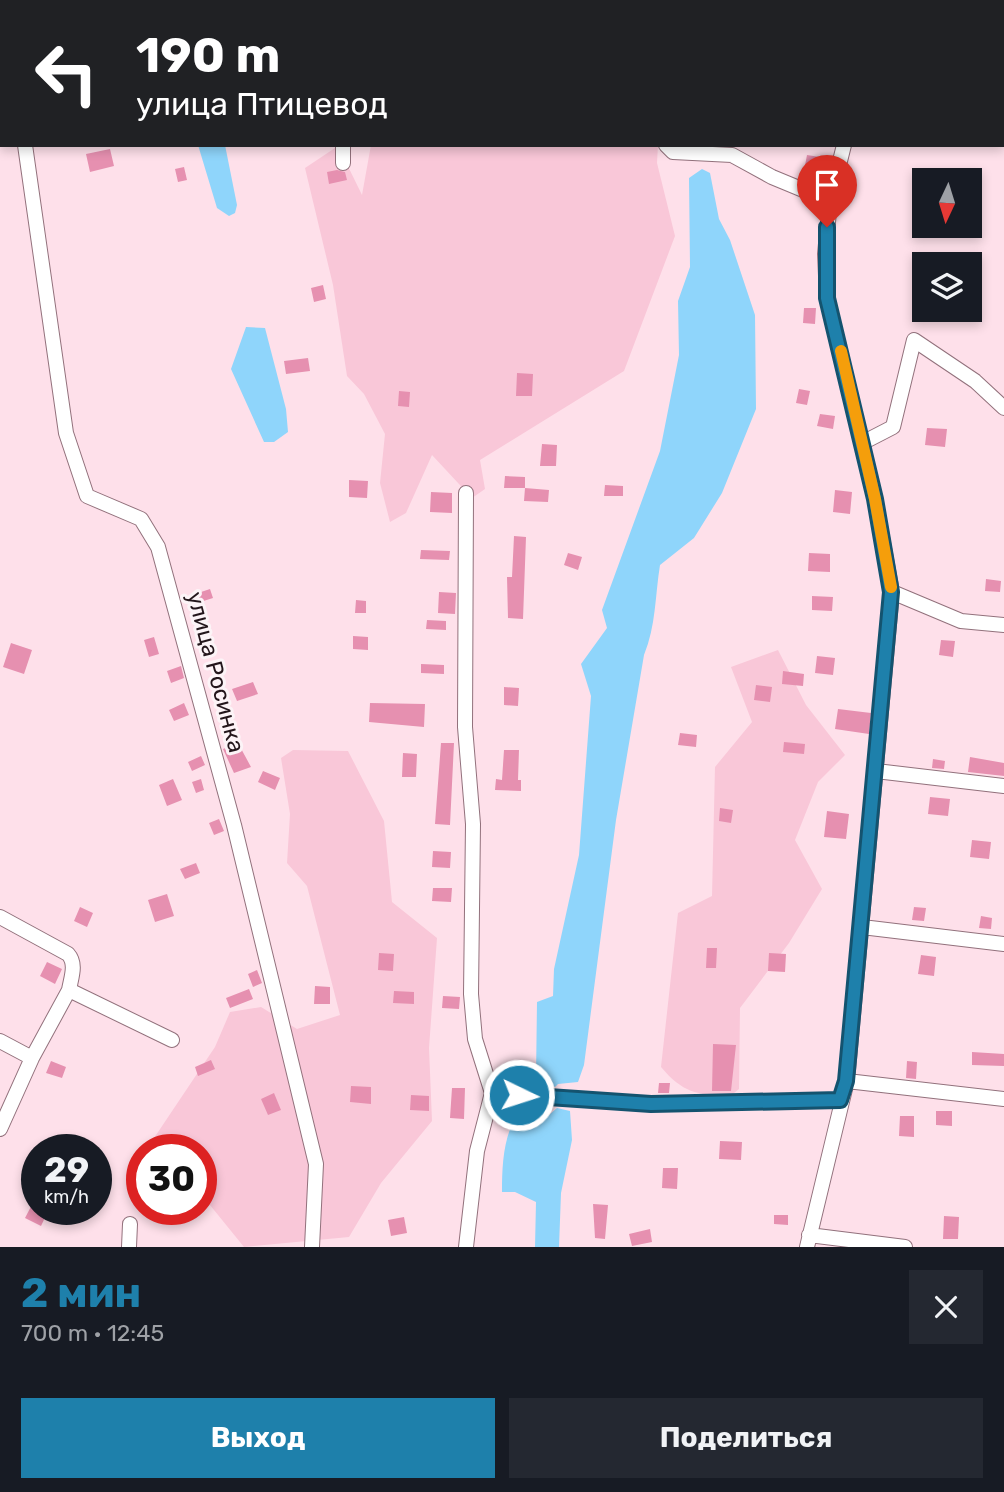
<!DOCTYPE html>
<html lang="ru">
<head>
<meta charset="utf-8">
<style>
  :root { --surface:#171b24; --page:#242831; --text:#f1f3f6; --muted:#9ea1a6; --accent:#1e80ab }
  body { margin:0; font-family:Rubik,sans-serif; background:var(--page); color:var(--text); height:100vh; display:flex; flex-direction:column; font-size:26px; white-space:nowrap }
  * { box-sizing:border-box; margin:0 }
  p { font-size:23px; color:var(--muted) }
  .icon { flex:none; width:38px; height:38px; fill:none; stroke:currentColor; stroke-width:2; stroke-linecap:round; stroke-linejoin:round }
  .map { position:relative; height:1247px; overflow:hidden }
  .details { display:flex; flex-direction:column; background:var(--surface); flex:1 }
  .details>* { flex:none }
  .top-card { position:absolute; left:0px; top:0px; width:1004px; height:147px; box-shadow:0 4px 10px #0003; background:#202124; color:#fff; overflow:hidden }
  .needle { width:46px; rotate:184deg }
  .buttons { position:absolute; left:912px; top:168px; display:grid; gap:14px }
  .buttons a { display:grid; place-items:center; width:70px; height:70px; border-radius:0px; background:var(--surface); box-shadow:0 4px 10px #0003; font-size:35px }
  .speed { position:absolute; left:21px; top:1134px; display:flex; gap:14px; font-size:35px; font-weight:700; text-align:center }
  .speed>* { display:grid; place-content:center; width:91px; height:91px; border-radius:50%; background:var(--surface); box-shadow:0 4px 10px #0003; line-height:1 }
  .speed small { font-size:18px; font-weight:400 }
  .speed .limit { border:10px solid #d22; background:#fff; color:#111 }
  .pin { position:absolute; display:grid; place-items:center; width:60px; height:60px; color:#fff; margin:-72px -30px; border-radius:50% 50% 50% 0; rotate:-45deg; box-shadow:0 0 7px #0007 }
  .pin .icon { rotate:45deg }
  .me { position:absolute; width:77px; margin:-38px; rotate:94deg; stroke-linejoin:round; filter:drop-shadow(0 0 5px #0008) }
  .turn { display:flex; align-items:center; gap:24px; height:147px; padding:0 21px; font-size:32px }
  .turn .icon { width:91px; height:91px; stroke-width:2.5 }
  .turn b { display:block; font-size:49px; line-height:60px }
  .round { display:grid; place-items:center; flex:none; width:74px; height:74px; border-radius:0px; background:var(--page) }
  .head { display:flex; align-items:center; justify-content:space-between; height:119px; padding:0 21px }
  h1 { font-size:42px; font-weight:700; line-height:52px; color:var(--accent) }
  .cta { display:flex; gap:14px; margin-top:auto; padding:14px 21px }
  .cta a { flex:1; height:80px; border-radius:0px; background:var(--accent); color:#fff; font-size:28px; font-weight:700; line-height:80px; text-align:center }
  .cta a+a { background:var(--page); color:var(--text) }
  .map>svg:first-child { display:block }
  .green { fill:#f9c7d8 }
  .water { fill:#8fd5fb }
  .building { fill:#e690b0 }
  .lines { fill:none; stroke-linecap:round; stroke-linejoin:round }
  .minor-casing { stroke:#92717c; stroke-width:16 }
  .minor { stroke:#fff; stroke-width:14 }
  .route-casing { stroke:#14536f; stroke-width:18 }
  .route { stroke:#1e80ab; stroke-width:12 }
  .slow { stroke:#f59e0b; stroke-width:12 }
  .labels { text-anchor:middle; dominant-baseline:central; stroke-width:6; stroke-linejoin:round; paint-order:stroke }
  .street-label { font-size:23px; fill:#23161b; stroke:#fcf4f7 }
</style>
</head>
<body>
<div class="map">
<svg width="1004" height="1247" viewBox="0 0 1004 1247">
  <rect width="100%" height="100%" fill="#fee0ea"/>
  <path class="green" d="M341 0H630V2H341Z
    M371 145H658L657 163 675 236 624 371 480 460 485 489 472 498 432 455 406 513 390 522 380 483 385 434 364 394 347 376 333 285 305 168 338 146 362 195Z
    M778 650 806 705 845 755 818 782 795 840 822 889 789 943 740 1008 739 1089 729 1097C696 1094 683 1093 661 1067L678 913 712 896 715 767 752 722 731 667Z
    M293 750 348 751 384 821 392 902 437 938 429 1048 432 1121 381 1183 349 1237 244 1247 201 1194V1150H146L215 1047 230 1012 261 1007 297 1029 340 1015 307 886 287 863 290 814 281 758Z"/>
  <path class="water" d="M198 145H225L237 205 235 213 229 216 217 208Z
    M702 169 710 173 719 219 730 240 755 315 756 409 722 493 694 538 660 565C655 596 656 626 644 655L616 820 584 1065 578 1082 558 1084 555 1087 536 1077 537 1002 553 996 554 969 579 855 591 696 581 664 607 628 602 610 660 451 679 355 678 301 690 267 689 178Z
    M246 327 265 328 286 409 288 432 274 442H264L231 369Z
    M557 1108 570 1111 572 1140 561 1193 559 1247H535L536 1202 515 1192H502C502 1167 503 1141 515 1118L536 1126Z"/>
  <path class="building" d="M110 149 114 166 90 172 86 154Z
    M807 155 826 158 822 179 803 176Z
    M184 167 187 180 178 182 175 169Z
    M337 170 345 172 347 180 329 184 327 172Z
    M323 285 326 299 314 302 311 288Z
    M804 308H816L815 324 803 323Z
    M308 358 310 371 286 374 284 361Z
    M517 373 533 374 532 396H516Z
    M799 389 810 391 807 405 796 403Z
    M399 391 410 392 409 407 398 406Z
    M820 414 835 416 833 429 817 426Z
    M927 428 947 429 945 447 925 445Z
    M542 444 557 445 556 466H540Z
    M505 476 525 477V488H504Z
    M349 480 368 481 367 498 349 497Z
    M605 485 623 486V496H604Z
    M525 488 549 490 548 502 524 501Z
    M835 490 852 492 850 514 833 512Z
    M431 492 452 493V513L430 512Z
    M514 536 526 537 523 619 508 618 507 577H512Z
    M421 550 450 551 449 560 420 559Z
    M568 553 582 557 578 570 564 565Z
    M809 553 830 554V572L808 571Z
    M986 579 1001 581 1000 592 985 591Z
    M210 589 213 598 194 604 192 595Z
    M439 592 456 593 455 614 438 613Z
    M812 596 833 597 832 611 812 610Z
    M356 600 366 601V613H355Z
    M427 620 446 621V630L426 629Z
    M353 636 368 637V650L353 649Z
    M154 637 159 654 149 657 144 640Z
    M941 640 955 641 953 657 939 655Z
    M11 643 32 650 24 674 3 667Z
    M817 656 835 658 833 675 815 673Z
    M421 664 444 665V674L421 673Z
    M181 666 184 678 171 683 167 671Z
    M783 671 804 674 803 686 782 684Z
    M253 682 258 694 237 701 232 689Z
    M756 685 772 687 770 702 754 700Z
    M504 687 519 688 518 706 504 705Z
    M184 703 189 715 174 721 169 710Z
    M370 703 425 704 424 727 369 722Z
    M838 709 871 713 869 734 835 729Z
    M680 733 697 735 696 747 678 745Z
    M784 742 805 744 804 754 783 752Z
    M238 743 251 767 234 773 223 749Z
    M441 743H454L450 825 435 824Z
    M504 750H519L518 780H521V791L495 790 496 779 502 780Z
    M403 753 417 754 416 777H402Z
    M201 756 205 765 192 771 188 762Z
    M970 757 1004 763V776L968 772Z
    M933 759 945 761 944 769 932 768Z
    M263 771 280 778 275 790 258 782Z
    M173 779 182 800 167 806 159 785Z
    M201 779 204 790 196 793 192 782Z
    M930 797 950 799 948 816 928 814Z
    M720 808 733 810 731 823 719 821Z
    M827 811 849 814 846 839 824 837Z
    M219 819 224 831 214 835 209 823Z
    M972 840 991 842 989 859 970 857Z
    M433 851 451 852 450 868 432 867Z
    M196 863 200 873 185 879 180 869Z
    M433 888H452L451 902 432 901Z
    M167 894 174 916 155 922 148 900Z
    M80 907 93 913 87 927 74 921Z
    M914 907 926 908 924 921 912 920Z
    M981 916 992 918 991 929 979 928Z
    M707 948H717L716 968H706Z
    M379 953 394 954 393 971 378 970Z
    M769 953 786 954 785 972 768 971Z
    M921 955 936 957 934 976 918 974Z
    M47 962 62 969 55 984 40 976Z
    M257 970 262 983 253 987 248 974Z
    M315 986 330 987V1004H314Z
    M249 989 253 999 230 1008 226 998Z
    M394 991 414 992V1004L393 1003Z
    M443 996 460 997 459 1009 442 1008Z
    M713 1044 736 1045 731 1091H712Z
    M972 1052 1004 1054V1066L972 1065Z
    M211 1060 215 1069 198 1076 195 1067Z
    M51 1061 66 1067 62 1078 46 1073Z
    M907 1061 917 1062 916 1079 906 1078Z
    M659 1083H670L669 1093H658Z
    M351 1086 371 1087V1104L350 1102Z
    M452 1088H465L464 1119 450 1118Z
    M274 1093 281 1110 268 1115 261 1099Z
    M411 1095 429 1096V1111L410 1110Z
    M936 1111H952V1126L936 1125Z
    M900 1116H914V1137L899 1136Z
    M720 1141 742 1142 741 1160 719 1159Z
    M663 1168H678L677 1189 662 1188Z
    M37 1195V1209H49L41 1226 25 1218Z
    M593 1204 608 1205 605 1239 595 1238Z
    M774 1215H788V1225L774 1224Z
    M944 1216 959 1217 958 1239H943Z
    M404 1217 407 1233 391 1236 388 1220Z
    M650 1229 652 1242 632 1246 629 1234Z"/>
  <g class="lines">
    <g class="minor-casing">
      <path id="minor" d="M3 0 4 2
        M346 2V0
        M661 2V0
        M888 2V0
        M25 145 66 433 87 496 141 519 158 547 234 825 316 1164 312 1247
        M666 145 673 152 732 155 772 177 830 201
        M343 163V145
        M862 443 893 427 914 340 975 381 1004 408
        M466 493 465 727 473 824 471 994 475 1039 492 1093 477 1151 466 1247
        M892 592 961 621 1004 625
        M876 771 1004 786
        M0 917 68 954C77 964 71 978 69 990L172 1040
        M862 927 1004 944
        M0 1041 32 1058
        M847 1081 1004 1099
        M492 1093 651 1104 840 1100
        M0 1129 32 1058 69 990
        M809 1235 905 1247
        M129 1247 130 1224
        M807 1247 847 1081 892 592 875 499 827 298 825 254 830 201 844 145"/>
    </g>
    <use href="#minor" class="minor"/>
  </g>
  <g class="lines">
    <g class="route-casing">
      <path id="route" d="M519 1095 651 1104 840 1100 846 1081 891 592 875 499 827 298V227"/>
    </g>
    <use href="#route" class="route"/>
    <path class="slow" d="M841 351 875 499 891 587"/>
  </g>
  <g class="labels">
    <g class="street-label">
      <text transform="translate(216 672) rotate(75)">улица Росинка</text>
    </g>
  </g>
</svg>
<div class="buttons">
<a><svg class="needle" viewBox="-14 -14 28 28"><path d="M0-13l5 13h-10z" fill="#e53935"/><path d="M0 13l5-13h-10z" fill="#9ea1a6"/></svg></a>
<a><svg class="icon" aria-label="layers" viewBox="0 0 24 24"><path d="M12 4l9 5-9 5-9-5zM3 14l9 5 9-5"/></svg></a>
</div>
<div class="speed"><div>29<small>km/h</small></div><div class="limit">30</div></div>
<div class="pin" style="left:827px;top:227px;background:#d93025"><svg class="icon" aria-label="arrive" viewBox="0 0 24 24"><path d="M6 21V4h12l-3 4 3 4H6"/></svg></div>
<svg class="me" style="left:519px;top:1095px" viewBox="-20 -20 40 40"><circle r="17" fill="#1e80ab" stroke="#fff" stroke-width="3"/><path d="M0-11L8 9 0 5-8 9z" fill="#fff"/></svg>
<div class="top-card">
<div class="turn"><svg class="icon" aria-label="left" viewBox="0 0 24 24"><path d="M17 20v-9H6M10 6l-5 5 5 5"/></svg><div><b>190 m</b>улица Птицевод</div></div>
</div>
</div>
<section class="details">
<div class="head"><div><h1>2 мин</h1><p>700 m · 12:45</p></div><a class="round"><svg class="icon" aria-label="close" viewBox="0 0 24 24"><path d="M6 6l12 12M18 6L6 18"/></svg></a></div>
<div class="cta"><a>Выход</a><a>Поделиться</a></div>
</section>
</body>
</html>
